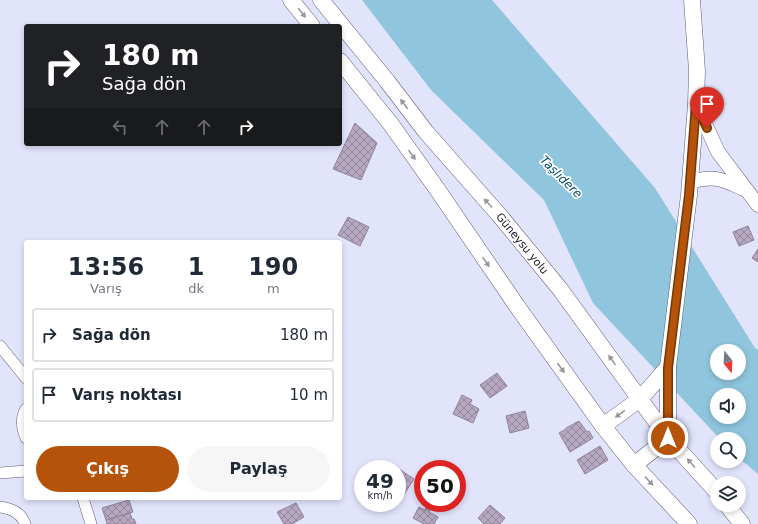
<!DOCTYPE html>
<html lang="tr">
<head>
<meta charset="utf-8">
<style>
  :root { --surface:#fff; --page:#f6f6f7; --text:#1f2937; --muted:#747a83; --line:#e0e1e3; --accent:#b45309 }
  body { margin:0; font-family:"DejaVu Sans",sans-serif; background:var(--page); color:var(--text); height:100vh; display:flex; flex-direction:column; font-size:15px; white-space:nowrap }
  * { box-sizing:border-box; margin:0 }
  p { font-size:13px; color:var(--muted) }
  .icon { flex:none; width:22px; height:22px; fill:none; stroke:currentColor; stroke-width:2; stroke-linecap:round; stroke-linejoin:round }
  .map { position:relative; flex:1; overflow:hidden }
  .panel { position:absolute; left:24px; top:240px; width:318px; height:260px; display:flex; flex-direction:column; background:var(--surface); border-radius:4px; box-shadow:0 2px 6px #0003 }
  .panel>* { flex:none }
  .hud { position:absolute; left:24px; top:24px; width:318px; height:122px; border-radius:4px; box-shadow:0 2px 6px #0003; background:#202124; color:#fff; overflow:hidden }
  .needle { width:26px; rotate:162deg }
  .buttons { position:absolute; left:710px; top:344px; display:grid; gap:8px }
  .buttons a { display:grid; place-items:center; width:36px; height:36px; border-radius:50%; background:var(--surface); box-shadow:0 2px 6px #0003; font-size:20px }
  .speed { position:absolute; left:354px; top:460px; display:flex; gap:8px; font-size:20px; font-weight:700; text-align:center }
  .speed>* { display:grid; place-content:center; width:52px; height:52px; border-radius:50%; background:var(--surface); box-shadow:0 2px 6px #0003; line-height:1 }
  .speed small { font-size:10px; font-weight:400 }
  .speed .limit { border:6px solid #d22; background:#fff; color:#111 }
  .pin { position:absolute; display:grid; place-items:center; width:34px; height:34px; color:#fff; margin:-41px -17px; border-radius:50% 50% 50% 0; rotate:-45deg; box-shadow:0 0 4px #0007 }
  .pin .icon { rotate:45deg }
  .me { position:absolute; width:44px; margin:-22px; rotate:0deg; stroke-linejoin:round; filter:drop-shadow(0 0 3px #0008) }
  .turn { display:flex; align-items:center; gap:14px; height:84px; padding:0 12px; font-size:18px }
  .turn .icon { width:52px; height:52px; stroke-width:2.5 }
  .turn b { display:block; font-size:28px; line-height:34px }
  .lanes { display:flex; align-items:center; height:38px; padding:0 12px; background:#0003; justify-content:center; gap:20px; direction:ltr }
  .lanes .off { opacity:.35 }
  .eta { display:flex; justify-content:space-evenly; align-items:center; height:68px; text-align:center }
  .eta b { font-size:24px; font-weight:600; line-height:28px }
  .primary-button { display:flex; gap:8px; margin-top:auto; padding:8px 12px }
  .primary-button a { flex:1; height:46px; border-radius:24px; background:var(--accent); color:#fff; font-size:16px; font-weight:600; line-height:46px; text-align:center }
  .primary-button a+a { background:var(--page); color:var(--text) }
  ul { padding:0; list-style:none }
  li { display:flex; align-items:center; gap:12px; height:54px; margin:0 8px 6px; padding:0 4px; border:2px solid var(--line); border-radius:4px }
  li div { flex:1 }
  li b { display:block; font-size:15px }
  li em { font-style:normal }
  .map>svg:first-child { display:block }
  .water { fill:#8fc6dd; fill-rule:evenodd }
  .building { fill:url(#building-cross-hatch); stroke:#90829b }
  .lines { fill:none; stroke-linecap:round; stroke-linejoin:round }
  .minor-casing { stroke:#5a5b75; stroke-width:12 }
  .tertiary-casing { stroke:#5a5b75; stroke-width:15 }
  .secondary-casing { stroke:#5a5b75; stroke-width:17 }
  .minor { stroke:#fff; stroke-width:11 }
  .tertiary { stroke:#fff; stroke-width:14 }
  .secondary { stroke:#fff; stroke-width:16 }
  .oneway { fill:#96969b }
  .route-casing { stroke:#753606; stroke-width:10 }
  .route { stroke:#b45309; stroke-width:7 }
  .labels { text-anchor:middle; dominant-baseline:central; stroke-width:3.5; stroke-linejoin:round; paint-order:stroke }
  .street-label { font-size:11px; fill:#161620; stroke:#fff }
  .water-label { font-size:12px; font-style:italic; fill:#005067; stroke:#fff }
</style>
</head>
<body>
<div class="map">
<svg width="758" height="524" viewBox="0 0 758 524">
  <defs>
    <pattern id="building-cross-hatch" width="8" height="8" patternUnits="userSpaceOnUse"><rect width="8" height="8" fill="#b7a8c2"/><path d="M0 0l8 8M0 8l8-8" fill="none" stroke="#94889d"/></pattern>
  </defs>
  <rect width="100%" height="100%" fill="#e2e4fc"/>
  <path class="water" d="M362 0H492L655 188 755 348 758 350V474L739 458V439H720L593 303 544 200 431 90ZM717 351H739V373H717ZM717 395H739V417H717Z"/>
  <path class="building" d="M355 123 377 143 361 180 333 169Z
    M348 217 369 227 360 246 338 235Z
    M748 226 754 240 739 246 733 232Z
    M758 249V262L752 258Z
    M497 373 507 386 490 398 480 385Z
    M462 395 472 400 470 404 479 409 473 423 453 414Z
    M525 411 529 428 510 433 506 416Z
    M579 421 587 432 589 431 593 438 570 452 559 433 566 429V428Z
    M600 446 608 460 585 474 577 460Z
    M393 465 414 479 403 496 397 493V469H391Z
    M129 500 133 512 106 520 102 508Z
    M296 503 304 517 292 524H284L277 512Z
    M490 505 505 518 500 524H484L478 518Z
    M419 507 425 510 426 508 430 510 429 512 438 517 434 524H424L413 518Z
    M130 513 132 519H134L136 524H107L106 520Z"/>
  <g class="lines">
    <g class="minor-casing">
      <path id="minor" d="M0 346 26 378
        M26 409C20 418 22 428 26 438
        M0 473 26 471
        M83 498 91 524
        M0 507C11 509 21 512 25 524"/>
    </g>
    <g class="tertiary-casing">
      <path id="tertiary" d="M696 104 718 152 758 205
        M690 182C715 175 721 179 744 189"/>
    </g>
    <g class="secondary-casing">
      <g id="secondary">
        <path d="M291 0 312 26"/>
        <path id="s1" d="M321 0 387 81 426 132 500 216 560 289 668 438 717 492"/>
        <path d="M340 61 390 123 437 189 519 309 603 426 634 465 689 524"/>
        <path d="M603 426 640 399 668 367"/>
        <path d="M634 465 668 438V367L689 195 696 104 697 71 692 0"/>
        <path d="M727 505 742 524"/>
      </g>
    </g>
    <use href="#minor" class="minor"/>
    <use href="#tertiary" class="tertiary"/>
    <use href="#secondary" class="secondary"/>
  </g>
  <defs><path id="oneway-solid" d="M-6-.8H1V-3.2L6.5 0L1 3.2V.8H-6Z"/></defs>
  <g class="oneway">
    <use href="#oneway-solid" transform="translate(302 13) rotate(51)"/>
    <use href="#oneway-solid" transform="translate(404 104) rotate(-127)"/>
    <use href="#oneway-solid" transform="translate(412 155) rotate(54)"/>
    <use href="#oneway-solid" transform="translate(488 203) rotate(-132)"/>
    <use href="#oneway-solid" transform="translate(486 262) rotate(55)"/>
    <use href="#oneway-solid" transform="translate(612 360) rotate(-126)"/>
    <use href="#oneway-solid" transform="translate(561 368) rotate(54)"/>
    <use href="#oneway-solid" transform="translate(620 414) rotate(144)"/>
    <use href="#oneway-solid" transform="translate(691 463) rotate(-132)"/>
    <use href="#oneway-solid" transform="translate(649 481) rotate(47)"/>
  </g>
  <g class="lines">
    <g class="route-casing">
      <path id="route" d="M668 438V368L689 195 696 104 707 128"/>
    </g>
    <use href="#route" class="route"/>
  </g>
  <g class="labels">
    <g class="street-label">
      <text stroke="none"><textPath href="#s1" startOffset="316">Güneysu yolu</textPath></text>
    </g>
    <g class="water-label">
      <text transform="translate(561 177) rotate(45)">Taşlıdere</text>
    </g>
  </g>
</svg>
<div class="buttons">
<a><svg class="needle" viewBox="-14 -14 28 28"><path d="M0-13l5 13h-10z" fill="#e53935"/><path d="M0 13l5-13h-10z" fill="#747a83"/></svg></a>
<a><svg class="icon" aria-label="sound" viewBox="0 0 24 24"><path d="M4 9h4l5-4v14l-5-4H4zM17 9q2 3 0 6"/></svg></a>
<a><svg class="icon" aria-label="search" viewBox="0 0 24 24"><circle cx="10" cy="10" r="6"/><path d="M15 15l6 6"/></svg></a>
<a><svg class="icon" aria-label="layers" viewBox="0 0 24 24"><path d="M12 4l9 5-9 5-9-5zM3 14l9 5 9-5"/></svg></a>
</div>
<div class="speed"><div>49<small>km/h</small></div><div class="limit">50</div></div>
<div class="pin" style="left:707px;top:128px;background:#d93025"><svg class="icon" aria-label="arrive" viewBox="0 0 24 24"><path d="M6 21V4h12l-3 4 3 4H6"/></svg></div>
<svg class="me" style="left:668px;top:438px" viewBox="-20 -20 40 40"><circle r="17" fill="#b45309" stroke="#fff" stroke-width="3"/><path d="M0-11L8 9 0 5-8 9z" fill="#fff"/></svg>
<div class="hud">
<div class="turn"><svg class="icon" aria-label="right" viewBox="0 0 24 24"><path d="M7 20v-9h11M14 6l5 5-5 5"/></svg><div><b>180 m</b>Sağa dön</div></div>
<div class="lanes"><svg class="icon off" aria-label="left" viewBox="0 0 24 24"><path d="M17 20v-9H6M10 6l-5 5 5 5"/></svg><svg class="icon off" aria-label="ahead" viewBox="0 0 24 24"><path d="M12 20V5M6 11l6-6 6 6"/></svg><svg class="icon off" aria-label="ahead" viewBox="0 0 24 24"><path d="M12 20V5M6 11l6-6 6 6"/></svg><svg class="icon" aria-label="right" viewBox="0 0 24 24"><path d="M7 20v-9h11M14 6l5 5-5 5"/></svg></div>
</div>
<section class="panel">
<div class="eta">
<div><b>13:56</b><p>Varış</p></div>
<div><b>1</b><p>dk</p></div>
<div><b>190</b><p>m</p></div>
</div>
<ul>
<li><svg class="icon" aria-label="right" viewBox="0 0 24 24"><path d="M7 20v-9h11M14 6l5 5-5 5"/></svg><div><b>Sağa dön</b></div><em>180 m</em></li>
<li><svg class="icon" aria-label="arrive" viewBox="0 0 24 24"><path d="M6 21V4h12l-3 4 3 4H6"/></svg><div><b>Varış noktası</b></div><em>10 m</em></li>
</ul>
<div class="primary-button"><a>Çıkış</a><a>Paylaş</a></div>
</section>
</div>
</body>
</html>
